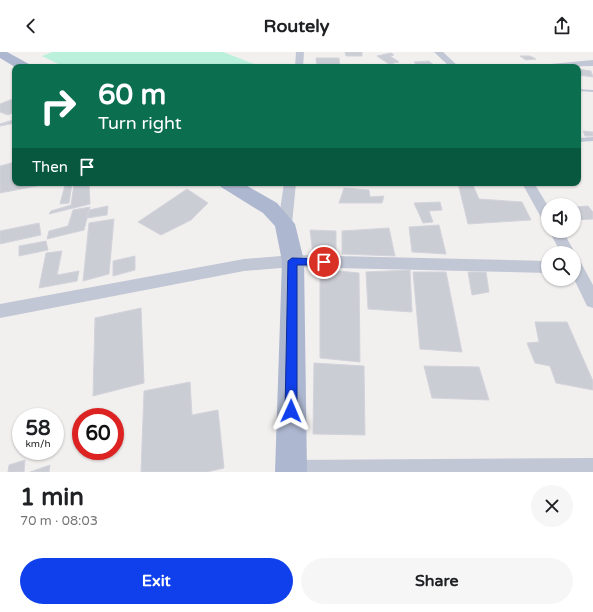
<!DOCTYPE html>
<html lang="en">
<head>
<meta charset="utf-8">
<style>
  :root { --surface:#fff; --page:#f6f6f6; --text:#202124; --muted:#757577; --accent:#1040eb }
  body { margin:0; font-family:"Varela Round",sans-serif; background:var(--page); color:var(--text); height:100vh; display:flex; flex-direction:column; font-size:15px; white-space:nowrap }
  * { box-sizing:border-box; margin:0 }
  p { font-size:13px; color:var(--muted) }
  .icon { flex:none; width:22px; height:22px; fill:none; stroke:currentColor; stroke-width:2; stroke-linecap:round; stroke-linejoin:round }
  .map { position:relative; height:420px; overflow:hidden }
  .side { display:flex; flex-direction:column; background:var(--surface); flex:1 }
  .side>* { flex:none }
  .banner { position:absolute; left:12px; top:12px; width:569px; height:122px; border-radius:8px; box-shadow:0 1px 3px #0004; background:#0b6e4f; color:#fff; overflow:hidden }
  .fabs { position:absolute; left:541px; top:146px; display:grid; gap:8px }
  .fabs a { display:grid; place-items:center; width:40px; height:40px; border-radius:50%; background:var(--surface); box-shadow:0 1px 3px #0004; font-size:20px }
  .speed { position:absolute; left:12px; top:356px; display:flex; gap:8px; font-size:20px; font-weight:700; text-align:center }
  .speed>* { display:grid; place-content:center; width:52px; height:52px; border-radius:50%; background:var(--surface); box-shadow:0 1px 3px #0004; line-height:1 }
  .speed small { font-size:10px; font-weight:400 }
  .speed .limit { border:6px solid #d22; background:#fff; color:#111 }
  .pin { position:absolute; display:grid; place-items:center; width:34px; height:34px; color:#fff; margin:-17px; border:2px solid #fff; border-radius:50%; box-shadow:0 1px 4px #0007 }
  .me { position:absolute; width:44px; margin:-22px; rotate:1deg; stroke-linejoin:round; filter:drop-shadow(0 0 3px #0008) }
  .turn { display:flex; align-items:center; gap:14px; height:84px; padding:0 20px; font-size:18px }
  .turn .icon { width:52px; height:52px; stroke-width:2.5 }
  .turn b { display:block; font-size:28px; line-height:34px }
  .then { display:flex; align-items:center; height:38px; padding:0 20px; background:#0003; gap:8px; font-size:15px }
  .round { display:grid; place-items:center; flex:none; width:42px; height:42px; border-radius:21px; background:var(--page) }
  .summary { display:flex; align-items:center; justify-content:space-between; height:68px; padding:0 20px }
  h1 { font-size:24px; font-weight:800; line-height:30px }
  .cta { display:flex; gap:8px; margin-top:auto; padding:8px 20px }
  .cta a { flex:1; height:46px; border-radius:24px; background:var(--accent); color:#fff; font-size:16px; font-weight:800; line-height:46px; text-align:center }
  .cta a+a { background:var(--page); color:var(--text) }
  header { display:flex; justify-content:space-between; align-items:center; height:52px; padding:0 20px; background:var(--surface); font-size:18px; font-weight:800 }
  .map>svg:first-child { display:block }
  .green { fill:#bbf1dc }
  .building { fill:#cbcdd5; stroke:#d3d3db }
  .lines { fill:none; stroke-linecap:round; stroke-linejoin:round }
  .lane { fill:#c2c7d5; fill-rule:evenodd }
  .street { fill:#c2c7d5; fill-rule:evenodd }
  .primary { fill:#adb7cf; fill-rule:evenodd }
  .route { fill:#1040eb; stroke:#0a2a99 }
</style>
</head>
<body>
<header><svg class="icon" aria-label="back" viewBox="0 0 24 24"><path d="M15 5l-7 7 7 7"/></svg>Routely<svg class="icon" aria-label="share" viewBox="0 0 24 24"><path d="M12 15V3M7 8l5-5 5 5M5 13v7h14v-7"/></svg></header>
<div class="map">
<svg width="593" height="420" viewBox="0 0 593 420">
  <rect width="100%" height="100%" fill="#f2efef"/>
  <path class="green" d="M52 0H223L262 15H64L42 4Z"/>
  <path class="building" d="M345 0H362V4H346Z
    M391 1 394 3 390 4 399 10 389 12 377 4Z
    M520 4H530L536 7 526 8Z
    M316 6H339L340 15H317Z
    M429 9 436 15H418L414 10Z
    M578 17 591 19 593 25 578 23Z
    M15 46V60L8 63 0 60V52Z
    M13 68 15 71 0 74V72Z
    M583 79 593 80V84H585Z
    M15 110V131L47 132 0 141V114Z
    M89 131 90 152 49 162 51 159 71 153 74 132Z
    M458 131H472L479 147 522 150 531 168 468 172Z
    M72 132 69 151 60 152 65 133Z
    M344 136 369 138 370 145 384 144 382 151H339Z
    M187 137 208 151 191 168 161 183 138 170Z
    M440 150 442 158 429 159 433 170 423 171 414 151Z
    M108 154 107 163 87 166 89 158Z
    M588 154 593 160V167L575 168 574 155Z
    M90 155 84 178 47 187 49 179 68 174 73 158Z
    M114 167 109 222 83 229 89 171Z
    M39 171 41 183 0 192V179Z
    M439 173 446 202 412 200 409 175Z
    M389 176 395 204 342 202V179Z
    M310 178 336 179V204L313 203Z
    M46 189 48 198 19 204V194Z
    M62 199 57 223 79 219 77 229 39 236 46 201Z
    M135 204V218L113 224V209Z
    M320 217 359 221 360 310 320 306Z
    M410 218 412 260 368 257 366 220Z
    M413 220H446L462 300 420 297Z
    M468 220H486L489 240 472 243Z
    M141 256 144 331 93 344 95 266Z
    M535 270H567L593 329V338L556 331 550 314 535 311 527 291 539 290Z
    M314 311 364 314 365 383 313 382Z
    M424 314 479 315 489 348 432 346Z
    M190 330 192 363 218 358 224 416 207 420H141L144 339Z
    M25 408 24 420H8L9 413Z
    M50 413 49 420H30Z"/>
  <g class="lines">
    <path class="lane" d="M578 37 593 38V40L578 39Z
      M593 85V89L578 90V86Z"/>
    <path class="street" d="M296 0H304L303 15H295Z
      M434 0H443L459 15H450Z
      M593 8V14L547 15 551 12Z
      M284 131H296L292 172 290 175 285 177 280 175 278 172Z
      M522 131H534L548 154V171L543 169Z
      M549 179H563L575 201 574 203V201H561Z
      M293 203 548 209V221L293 215 244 219 0 266V252L244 207Z
      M574 205 579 207 593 233V256L587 254 574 227Z
      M593 406V420H275L278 412 291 408Z"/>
    <path class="primary" d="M0 0H7L29 12 31 15H15L0 6Z
      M219 131H242L277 151 295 172 304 209 307 420H275L282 209 275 174 263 161 221 135Z"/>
  </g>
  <path class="route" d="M292 206 324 207 329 210 324 213H297V359L296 363 291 365 287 363 285 359 288 209Z"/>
</svg>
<div class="fabs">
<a><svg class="icon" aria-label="sound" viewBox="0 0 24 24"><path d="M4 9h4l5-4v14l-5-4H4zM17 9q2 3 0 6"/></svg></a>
<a><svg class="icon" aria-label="search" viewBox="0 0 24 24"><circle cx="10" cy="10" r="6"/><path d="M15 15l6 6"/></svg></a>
</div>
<div class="speed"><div>58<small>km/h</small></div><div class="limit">60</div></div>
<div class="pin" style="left:324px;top:210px;background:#d93025"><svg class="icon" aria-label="arrive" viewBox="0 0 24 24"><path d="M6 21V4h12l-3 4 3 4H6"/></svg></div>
<svg class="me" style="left:291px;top:359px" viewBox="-20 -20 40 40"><path d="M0-17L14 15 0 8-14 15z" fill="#1040eb" stroke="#fff" stroke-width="4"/></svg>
<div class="banner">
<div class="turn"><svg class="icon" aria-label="right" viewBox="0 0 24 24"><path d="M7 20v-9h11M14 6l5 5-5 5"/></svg><div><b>60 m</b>Turn right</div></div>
<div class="then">Then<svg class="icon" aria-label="arrive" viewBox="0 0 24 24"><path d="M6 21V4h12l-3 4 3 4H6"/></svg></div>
</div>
</div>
<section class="side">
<div class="summary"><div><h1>1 min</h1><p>70 m · 08:03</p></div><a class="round"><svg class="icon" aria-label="close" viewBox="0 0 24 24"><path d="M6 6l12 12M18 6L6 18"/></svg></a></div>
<div class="cta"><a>Exit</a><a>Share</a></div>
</section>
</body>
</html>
